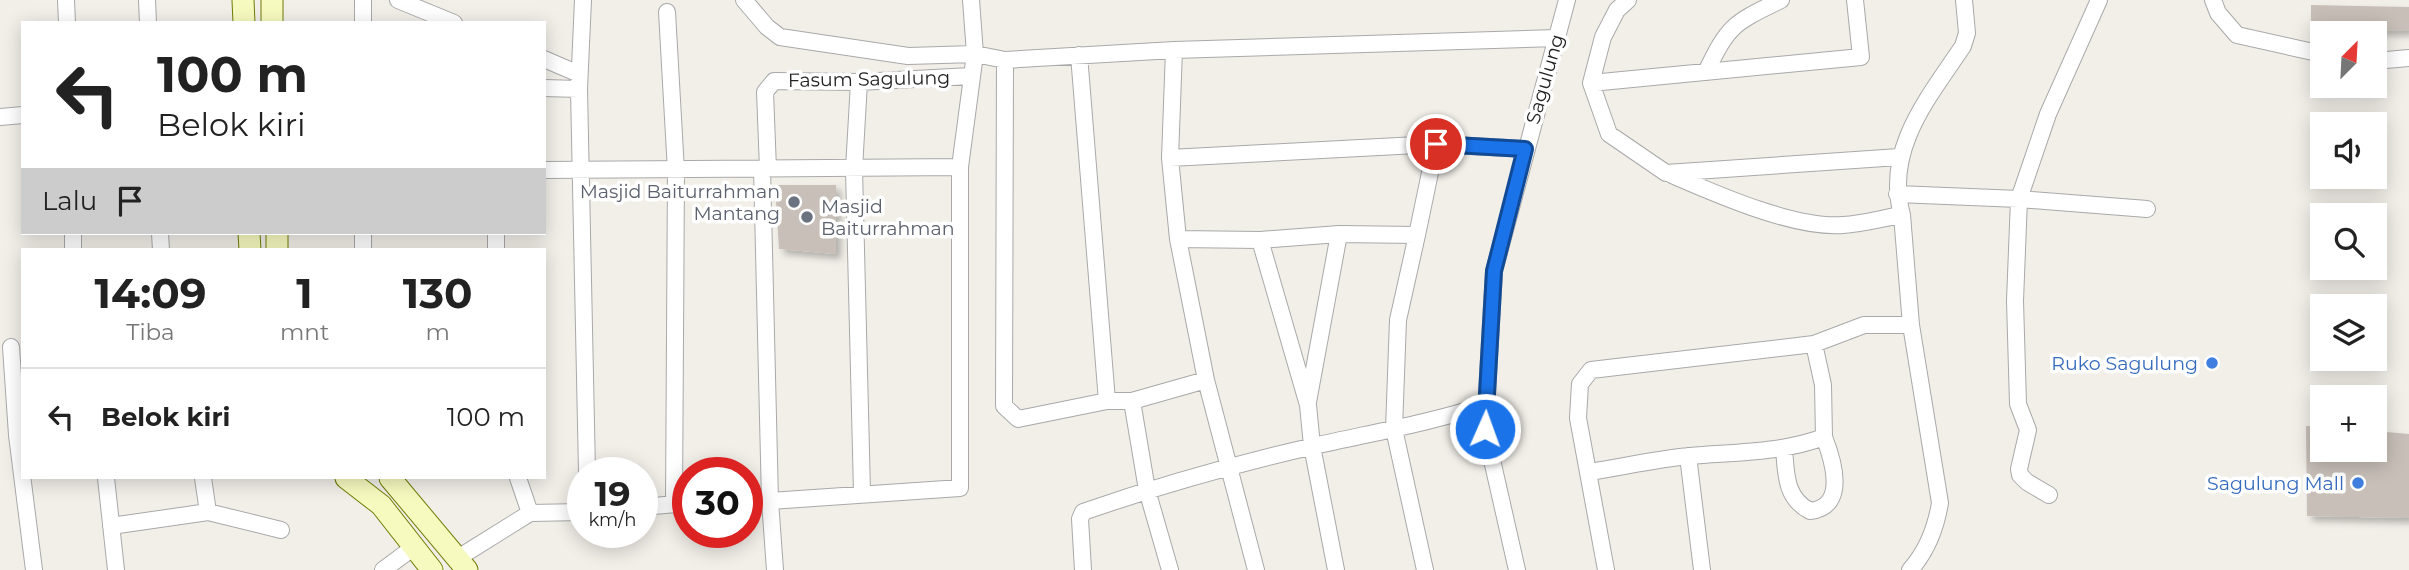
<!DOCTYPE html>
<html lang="id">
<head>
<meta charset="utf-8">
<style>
  :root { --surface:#fff; --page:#f6f6f6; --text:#222; --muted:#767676; --line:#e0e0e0 }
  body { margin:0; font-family:Montserrat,sans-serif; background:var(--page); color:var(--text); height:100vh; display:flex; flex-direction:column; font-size:26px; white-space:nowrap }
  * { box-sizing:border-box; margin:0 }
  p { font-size:23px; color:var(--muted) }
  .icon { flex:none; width:38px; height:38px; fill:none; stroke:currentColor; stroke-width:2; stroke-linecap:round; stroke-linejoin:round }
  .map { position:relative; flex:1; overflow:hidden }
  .drawer { position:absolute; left:21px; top:248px; width:525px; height:231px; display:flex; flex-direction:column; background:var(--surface); border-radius:0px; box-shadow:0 4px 18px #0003 }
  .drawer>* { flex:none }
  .guide { position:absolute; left:21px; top:21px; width:525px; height:214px; border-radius:0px; box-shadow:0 4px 18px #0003; background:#fff; color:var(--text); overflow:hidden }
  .needle { width:46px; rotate:24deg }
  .tools { position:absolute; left:2310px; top:21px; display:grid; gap:14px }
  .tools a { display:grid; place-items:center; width:77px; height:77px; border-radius:0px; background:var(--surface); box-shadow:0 4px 18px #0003; font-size:35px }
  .speed { position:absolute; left:567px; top:457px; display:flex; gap:14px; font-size:35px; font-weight:700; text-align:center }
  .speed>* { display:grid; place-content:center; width:91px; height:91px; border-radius:50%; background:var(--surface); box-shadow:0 4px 18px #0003; line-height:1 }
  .speed small { font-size:18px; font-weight:400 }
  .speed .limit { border:10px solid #d22; background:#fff; color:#111 }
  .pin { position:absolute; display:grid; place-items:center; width:60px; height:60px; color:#fff; margin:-30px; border:4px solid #fff; border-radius:50%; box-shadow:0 2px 7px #0007 }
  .me { position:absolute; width:77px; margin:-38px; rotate:2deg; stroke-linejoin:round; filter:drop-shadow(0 0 5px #0008) }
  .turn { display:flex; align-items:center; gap:24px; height:147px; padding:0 21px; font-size:32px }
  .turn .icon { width:91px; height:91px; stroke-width:2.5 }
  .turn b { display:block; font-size:49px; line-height:60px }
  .then { display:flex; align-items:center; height:66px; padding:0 21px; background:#0003; gap:14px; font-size:26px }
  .eta { display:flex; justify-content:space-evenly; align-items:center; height:119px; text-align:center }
  .eta b { font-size:42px; font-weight:700; line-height:49px }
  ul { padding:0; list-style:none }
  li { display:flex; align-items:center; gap:21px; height:98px; padding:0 21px; border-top:2px solid var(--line) }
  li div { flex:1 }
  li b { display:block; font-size:26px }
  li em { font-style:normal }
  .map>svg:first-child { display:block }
  .building { fill:#c7bfb8; filter:url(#shadow) }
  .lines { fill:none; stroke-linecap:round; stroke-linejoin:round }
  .street-casing { stroke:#a9a9a9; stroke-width:18 }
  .secondary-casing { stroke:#707d05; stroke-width:23 }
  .street { stroke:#fff; stroke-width:16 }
  .secondary { stroke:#f7fabf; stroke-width:21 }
  .route-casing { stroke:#114b97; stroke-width:18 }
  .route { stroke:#1a73e8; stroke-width:12 }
  .worship-dot { fill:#6b7280; stroke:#fff; stroke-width:2.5 }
  .shop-dot { fill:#3f7fe0; stroke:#fff; stroke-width:2.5 }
  .labels { text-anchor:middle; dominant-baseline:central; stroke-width:7; stroke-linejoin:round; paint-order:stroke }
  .street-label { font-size:19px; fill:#222; stroke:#fff }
  .worship-label { font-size:19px; fill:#5b616d; stroke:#fff; text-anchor:end }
  .shop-label { font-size:19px; fill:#366cbe; stroke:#fff; text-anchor:end }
</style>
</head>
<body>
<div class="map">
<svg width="2409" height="570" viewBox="0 0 2409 570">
  <defs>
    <filter id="shadow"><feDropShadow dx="5" dy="5" stdDeviation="3.5" flood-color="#0004"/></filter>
  </defs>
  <rect width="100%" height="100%" fill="#f2efe9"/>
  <path class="building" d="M2311 5 2409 7V31L2311 29Z
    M775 185H836V254L779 249Z
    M2306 426 2322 427V450H2375V431L2409 434V518L2307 516Z"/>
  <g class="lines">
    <g class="street-casing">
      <path id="street" d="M66 0 67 23
        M147 0 148 23
        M363 0V23
        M398 0 454 23
        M583 0 579 89 587 472
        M744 0 767 27 780 37 908 56 975 54 960 167V488L770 501 747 499
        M971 0 975 54 1005 60 1174 50 1556 38
        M1628 0 1617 10 1603 37 1591 83 1609 134 1666 173 1899 157
        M2213 0 2218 13 2237 35 2322 54
        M667 12 676 171 674 504
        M1079 55 1107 401
        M544 59 579 74
        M1005 60 1004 406 1018 419 1107 401H1132L1147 490 1170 570
        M2375 61 2409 58
        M1706 72C1729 24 1734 23 1781 0
        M859 82 854 169 862 492
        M1591 83 1861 57 1855 0
        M544 88 579 89
        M0 117 23 115
        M1170 158 1436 144 1525 149
        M762 168 770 501 775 570
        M768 169 765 92 774 81 859 82 971 76
        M544 170 960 167
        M1672 175C1716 194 1795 229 1843 225 1863 224 1883 218 1902 215
        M1897 194 2019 199 2147 209
        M73 233V250
        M160 233 161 250
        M363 233V250
        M1417 235 1398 320 1394 429 1425 570
        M1178 239 1260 240
        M496 250V233
        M11 347 17 435 34 570
        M1206 380 1256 570
        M1132 401 1206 380 1178 239 1170 158 1174 50
        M1308 402 1339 234
        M1784 448C1786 473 1785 498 1810 511 1848 507 1833 460 1824 437
        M1688 456 1702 570
        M1589 472C1622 467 1656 459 1690 456 1736 452 1781 453 1824 437L1823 385 1814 344
        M106 478 116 570
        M518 478 530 513
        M2049 495 2027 482 2020 475 2019 469 2028 430 2018 404 2015 301 2019 199 2048 114 2099 0
        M642 507 688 503
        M208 512 281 530
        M111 526 208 512 203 478
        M458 558 530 513 583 512
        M383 570 414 547
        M1083 570 1080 519 1083 512C1158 486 1236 464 1314 446 1371 433 1429 423 1485 405
        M1336 570 1312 446 1308 405 1260 240 1339 234 1417 235 1436 144
        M1517 570 1485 429 1494 271 1567 0
        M1606 570 1578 418 1580 384 1591 370 1814 344 1864 325H1911
        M1910 570C1927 551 1936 527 1940 503L1911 325 1902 215C1884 149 1929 97 1963 46L1967 33 1964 0"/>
    </g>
    <g class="secondary-casing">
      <path id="secondary" d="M243 0 244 23
        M272 0V23
        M249 233 250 250
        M277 233V250
        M346 478 381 505 432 570
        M390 478 467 570"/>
    </g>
    <use href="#street" class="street"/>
    <use href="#secondary" class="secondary"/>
  </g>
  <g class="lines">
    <g class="route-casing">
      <path id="route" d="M1436 144 1525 149 1494 271 1485 429"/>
    </g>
    <use href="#route" class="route"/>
  </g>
  <g class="worship-dot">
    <circle cx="794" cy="202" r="7"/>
    <circle cx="807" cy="217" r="7"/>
  </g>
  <g class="shop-dot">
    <circle cx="2212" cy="363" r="7"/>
    <circle cx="2358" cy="483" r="7"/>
  </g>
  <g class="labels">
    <g class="street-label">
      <text transform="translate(869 79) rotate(-1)">Fasum Sagulung</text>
      <text transform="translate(1545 79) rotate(-74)">Sagulung</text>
    </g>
    <g class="worship-label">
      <text x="780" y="191">Masjid Baiturrahman<tspan x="780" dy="22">Mantang</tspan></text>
      <text x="821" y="206" text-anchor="start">Masjid<tspan x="821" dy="22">Baiturrahman</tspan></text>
    </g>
    <g class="shop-label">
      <text x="2198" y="363">Ruko Sagulung</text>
      <text x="2344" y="483">Sagulung Mall</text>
    </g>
  </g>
</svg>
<div class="tools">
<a><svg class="needle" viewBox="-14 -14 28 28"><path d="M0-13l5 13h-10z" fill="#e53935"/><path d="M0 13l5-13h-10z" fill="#767676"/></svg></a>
<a><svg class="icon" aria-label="sound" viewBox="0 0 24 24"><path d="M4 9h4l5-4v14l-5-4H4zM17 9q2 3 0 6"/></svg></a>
<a><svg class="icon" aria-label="search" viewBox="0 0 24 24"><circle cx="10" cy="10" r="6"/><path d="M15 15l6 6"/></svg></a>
<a><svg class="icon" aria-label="layers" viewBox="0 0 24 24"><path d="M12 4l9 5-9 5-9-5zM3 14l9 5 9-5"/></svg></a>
<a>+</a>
</div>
<div class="speed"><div>19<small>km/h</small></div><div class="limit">30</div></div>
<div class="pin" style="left:1436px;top:144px;background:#d93025"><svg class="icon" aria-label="arrive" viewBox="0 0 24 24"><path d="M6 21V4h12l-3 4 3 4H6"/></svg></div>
<svg class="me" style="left:1485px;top:429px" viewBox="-20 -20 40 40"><circle r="17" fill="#1a73e8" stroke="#fff" stroke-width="3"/><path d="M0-11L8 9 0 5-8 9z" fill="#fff"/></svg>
<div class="guide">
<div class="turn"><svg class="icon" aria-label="left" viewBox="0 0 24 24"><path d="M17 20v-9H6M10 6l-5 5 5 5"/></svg><div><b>100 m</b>Belok kiri</div></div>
<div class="then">Lalu<svg class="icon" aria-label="arrive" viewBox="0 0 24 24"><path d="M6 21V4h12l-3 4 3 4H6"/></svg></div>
</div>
<section class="drawer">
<div class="eta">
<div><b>14:09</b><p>Tiba</p></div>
<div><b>1</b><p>mnt</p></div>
<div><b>130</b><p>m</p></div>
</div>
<ul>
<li><svg class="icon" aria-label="left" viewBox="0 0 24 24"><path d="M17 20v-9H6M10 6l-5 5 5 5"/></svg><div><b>Belok kiri</b></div><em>100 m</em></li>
</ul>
</section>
</div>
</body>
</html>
